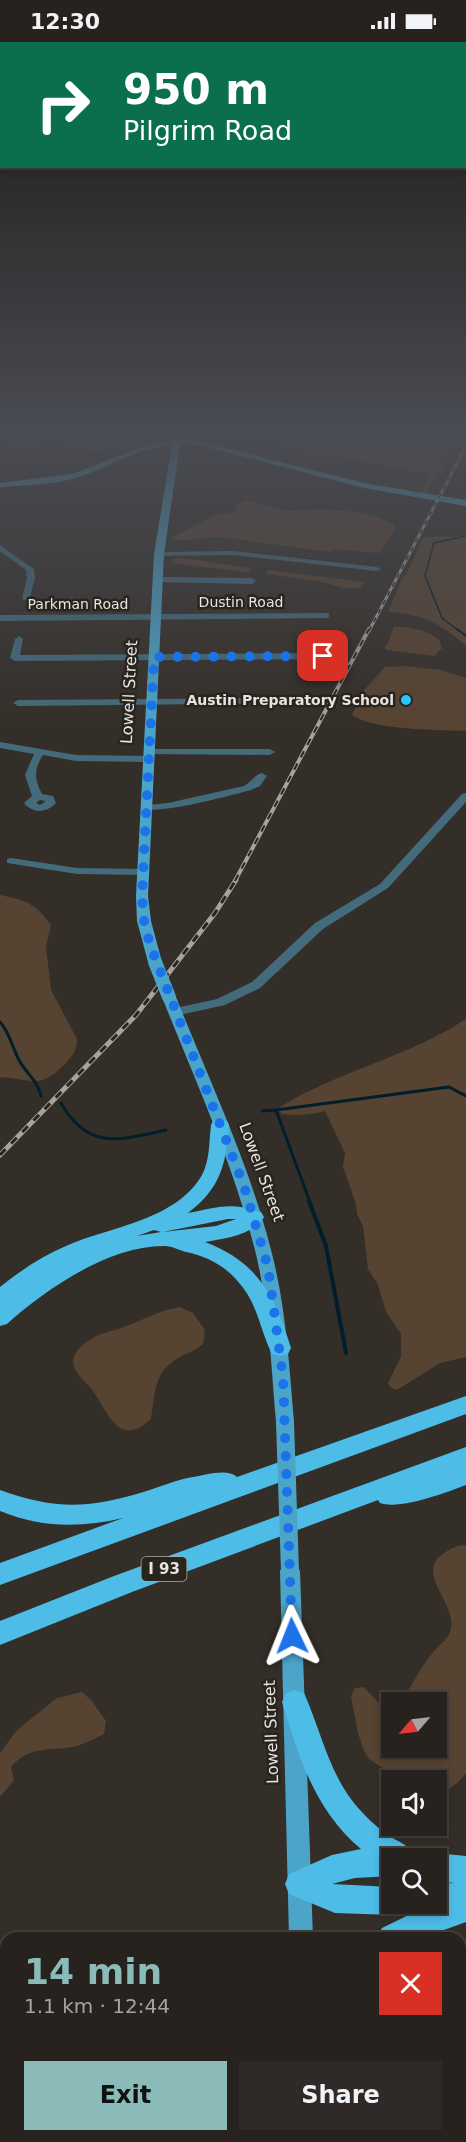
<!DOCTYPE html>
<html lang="en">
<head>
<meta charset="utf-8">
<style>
  :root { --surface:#27221e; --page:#2f2a27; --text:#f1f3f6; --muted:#a4a4a4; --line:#433f3c; --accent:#8bbbb9 }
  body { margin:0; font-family:"DejaVu Sans",sans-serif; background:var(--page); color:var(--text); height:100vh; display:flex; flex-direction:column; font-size:22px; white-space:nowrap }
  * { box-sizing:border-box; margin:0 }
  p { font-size:20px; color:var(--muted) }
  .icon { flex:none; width:33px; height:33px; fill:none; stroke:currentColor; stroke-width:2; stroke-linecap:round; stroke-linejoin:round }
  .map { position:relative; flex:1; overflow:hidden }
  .panel { position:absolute; left:0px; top:1890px; width:466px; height:210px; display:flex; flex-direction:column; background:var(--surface); border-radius:18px 18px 0 0; box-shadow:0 3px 9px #0003,0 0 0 2px var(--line) }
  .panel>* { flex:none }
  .hud { position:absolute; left:0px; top:0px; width:466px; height:126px; box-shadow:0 3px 9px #0003,0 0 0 2px var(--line); background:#0b6e4f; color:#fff; overflow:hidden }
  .needle { width:39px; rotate:242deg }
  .tools { position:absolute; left:381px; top:1650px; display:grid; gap:12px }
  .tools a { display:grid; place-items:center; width:66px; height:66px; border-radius:0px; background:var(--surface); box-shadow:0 3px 9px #0003,0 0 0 2px var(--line); font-size:30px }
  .pin { position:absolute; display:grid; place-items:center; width:51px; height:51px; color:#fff; margin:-26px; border-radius:12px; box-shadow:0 3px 9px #0006 }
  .me { position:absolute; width:66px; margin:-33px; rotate:358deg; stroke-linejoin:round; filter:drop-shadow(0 0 4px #0008) }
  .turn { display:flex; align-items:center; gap:21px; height:126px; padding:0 24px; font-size:27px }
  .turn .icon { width:78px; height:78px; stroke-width:2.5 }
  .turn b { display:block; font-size:42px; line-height:51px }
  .round { display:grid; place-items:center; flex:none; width:63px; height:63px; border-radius:0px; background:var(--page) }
  .headline { display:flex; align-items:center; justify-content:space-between; height:102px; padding:0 24px }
  h1 { font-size:36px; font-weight:700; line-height:45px; color:var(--accent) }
  .cta { display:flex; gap:12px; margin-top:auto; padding:12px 24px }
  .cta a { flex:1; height:69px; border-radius:0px; background:var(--accent); color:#111; font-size:24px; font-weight:700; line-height:69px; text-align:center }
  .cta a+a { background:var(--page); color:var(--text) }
  .status { display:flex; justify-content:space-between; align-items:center; height:42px; padding:0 30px; background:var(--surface); direction:ltr }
  .status svg { height:16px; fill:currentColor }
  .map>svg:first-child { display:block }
  .green { fill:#574331 }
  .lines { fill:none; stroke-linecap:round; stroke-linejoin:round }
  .stream-far3 { stroke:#001e2b; stroke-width:1.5 }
  .stream-far2 { stroke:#001e2b; stroke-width:2 }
  .stream-far1 { stroke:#001e2b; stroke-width:3 }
  .stream { stroke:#001e2b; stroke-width:4 }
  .minor { fill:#436b7c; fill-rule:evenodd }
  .major { fill:#4ca5c9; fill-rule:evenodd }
  .highway { fill:#4dbce7; fill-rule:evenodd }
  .rail-far2-casing { stroke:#a7a29d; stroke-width:3 }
  .rail-far1-casing { stroke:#a7a29d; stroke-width:4 }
  .rail-casing { stroke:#a7a29d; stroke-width:5 }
  .rail-far2 { stroke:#2a241f; stroke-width:1.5; stroke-dasharray:5; stroke-linecap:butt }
  .rail-far1 { stroke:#2a241f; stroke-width:2; stroke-dasharray:7; stroke-linecap:butt }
  .rail { stroke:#2a241f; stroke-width:3; stroke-dasharray:8; stroke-linecap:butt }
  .major-bridge-far1 { stroke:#4ca5c9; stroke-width:14 }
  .major-bridge { stroke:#4ca5c9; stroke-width:18 }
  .route { stroke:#1a73e8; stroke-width:10; stroke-dasharray:0 18 }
  .poi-dot { fill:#25c9fe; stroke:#2a241f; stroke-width:2 }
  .labels { text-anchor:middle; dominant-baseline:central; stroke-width:5; stroke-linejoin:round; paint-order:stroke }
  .far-street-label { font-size:14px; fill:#e7e3df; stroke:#2a241f }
  .far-poi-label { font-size:14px; font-weight:bold; fill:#e7e3df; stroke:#2a241f; text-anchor:end }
  .shield { fill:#2a241f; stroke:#aeaaa5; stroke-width:1.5 }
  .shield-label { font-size:15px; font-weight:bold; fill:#e7e3df }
  .street-label { font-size:16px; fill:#e7e3df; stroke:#2a241f }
</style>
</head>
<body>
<div class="status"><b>12:30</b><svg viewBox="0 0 49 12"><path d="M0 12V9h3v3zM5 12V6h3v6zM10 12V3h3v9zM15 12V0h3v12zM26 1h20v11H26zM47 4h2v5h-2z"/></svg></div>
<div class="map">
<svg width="466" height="2100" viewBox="0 0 466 2100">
  <rect width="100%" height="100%" fill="#342e28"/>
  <path class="green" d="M0 393H142C127 403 103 415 84 409 76 406 68 399 58 398 40 396 14 408 0 393Z
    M256 393H463L425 454 420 453 430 433 323 411 314 414 296 406V404Z
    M248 458 286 469 324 467 357 470 380 476 395 483 393 492 379 511 335 507 331 510 218 495 175 499 171 496 216 473 237 470 235 463Z
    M466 494V603C440 582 423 572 389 570V568L401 538 408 529 423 495Z
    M183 516 250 526 248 530H244L172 521 173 517Z
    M268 528 364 540 359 546H342L324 540 266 532Z
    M394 585C410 585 427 587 439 598L442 606 434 614 386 608 384 605 387 603Z
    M404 624 441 628 466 636V689C439 688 372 688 352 673L365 647 385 625Z
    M0 853C27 859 34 860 51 883L46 905 51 948 77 997C77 1009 72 1014 65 1022 40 1048 32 1037 0 1035Z
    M466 977V1315L440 1321 397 1348 390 1345 388 1341 401 1315V1292L386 1270 378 1243 368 1227 363 1184 357 1172 356 1162 343 1125 345 1111 325 1069C310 1073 297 1074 282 1072L277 1067C336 1029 407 1016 466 977Z
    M180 1265 193 1271 205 1288 203 1302C195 1309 184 1312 175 1318 153 1332 155 1354 151 1377 117 1408 108 1368 90 1345 83 1338 69 1325 74 1314 77 1308 83 1302 90 1298 99 1291 113 1289 124 1285 143 1278 160 1268 180 1265Z
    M466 1503V1731C457 1742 451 1749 437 1748L436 1738H401L369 1717 364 1709 358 1691 351 1654 355 1646 364 1645 378 1660 386 1665 391 1664 392 1706H436V1660H398L404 1656C414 1639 424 1619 438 1605 443 1600 450 1594 451 1586 456 1561 414 1530 444 1511 452 1506 457 1503 466 1503Z
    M82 1650 91 1658 106 1679 104 1692C95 1696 86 1701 77 1704 51 1710 31 1702 11 1725L14 1738 0 1755V1711L17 1688 57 1656Z"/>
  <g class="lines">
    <path class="stream-far3" d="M373 393 444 408 441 423
      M461 427 466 428
      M459 589 442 576 425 534 434 501 466 494"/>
    <path class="stream-far2" d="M457 587 466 594"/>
    <path class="stream-far1" d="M0 980C10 991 12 1005 19 1018 26 1031 38 1039 41 1054
      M61 1061C88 1109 120 1098 166 1088
      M276 1068 449 1045 466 1054
      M262 1069 276 1068 310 1160"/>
    <path class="stream" d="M309 1159 326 1204 346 1311"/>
    <path class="minor" d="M0 503 34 527 35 536 29 559 22 557 27 536 26 528 0 509Z
      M234 509 377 525 381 527 377 529 234 513 159 514 155 512 159 510Z
      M158 535 252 536 256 539 252 542 155 540V536Z
      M329 571V575L326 576 0 579V573Z
      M19 594 23 597 20 613 323 611 328 614 323 617 15 619 10 616 15 597Z
      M291 656 296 659 294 661 18 664 13 661 18 658Z
      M0 700 76 713 150 714 155 717 150 720 76 719 43 713C34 727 34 737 42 752L53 754 56 761C47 771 33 772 24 761L32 754 25 733 34 712 0 706ZM40 758 45 759V760L40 763 36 761Z
      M150 707H270L275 710 270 713 146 712V708Z
      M262 731 267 734 260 744 251 748C233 753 154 774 143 766L148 763 168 761 244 744C251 740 256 732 262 731Z
      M466 751V760L388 846 323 887 260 946 225 963 175 974 171 973 169 970 171 967 217 957 252 940 315 881 380 842 462 752Z
      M11 816 77 826 144 827 150 830 144 833 77 832 7 821V817Z"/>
    <path class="major" d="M173 393H181L180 397 198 399 364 441 466 458V464L364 446 198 403 180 402 164 512 148 854 151 879 162 920 155 924 148 920 137 879 136 854 154 512 172 403C139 405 110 425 79 435 54 443 26 443 0 445V441L72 432 147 403 172 398Z
      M169 951 176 955C209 1038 249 1121 271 1208 286 1264 289 1322 294 1380L292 1385 285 1388 278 1385 276 1380C271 1322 269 1265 255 1208 233 1121 195 1038 162 955Z
      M290 1520 297 1523 300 1529 313 1896H289L280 1529 283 1523Z
      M294 2094H320V2100H294Z"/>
    <path class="highway" d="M220 1077 227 1079 229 1083C226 1122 221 1146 188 1171 220 1165 229 1160 261 1170L264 1175C254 1193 224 1197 205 1200 258 1220 275 1254 291 1306L288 1312 280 1314 272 1312C260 1288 258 1263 240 1242 227 1225 207 1214 186 1210 179 1208 171 1204 165 1204 110 1203 46 1247 7 1282L0 1284V1245C20 1229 42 1214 66 1204 111 1184 175 1179 202 1133 210 1118 209 1099 211 1083L213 1079ZM228 1177H236L216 1184 163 1190ZM154 1188 161 1190 137 1194Z
      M466 1354V1372L0 1543V1521L123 1476C81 1486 41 1486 0 1469V1448C53 1467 86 1467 140 1451 158 1446 175 1438 193 1435 206 1433 227 1426 237 1435Z
      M466 1405V1443C445 1451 400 1468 380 1461L378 1458 132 1550 0 1603V1579L114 1534Z
      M295 1648 304 1651C321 1689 328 1728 354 1761 364 1773 375 1784 388 1793 399 1801 410 1802 415 1816H392V1834L355 1836 332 1842 392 1845V1862H405L402 1869 392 1873 335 1871 289 1852 285 1842 289 1832 332 1813 361 1807C316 1770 298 1714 282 1660L286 1651Z
      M436 1811 466 1814V1880L422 1896H377L382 1886 425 1865 424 1862H436V1842L454 1841 436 1839V1816H425Z"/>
    <g class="rail-far2-casing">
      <path id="rail-far2" d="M369 589 466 404"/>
    </g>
    <g class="rail-far1-casing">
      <path id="rail-far1" d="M235 839 369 587"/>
    </g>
    <g class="rail-casing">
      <path id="rail" d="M0 1113 136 973 215 871 236 838"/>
    </g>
    <use href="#rail-far2" class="rail-far2"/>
    <use href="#rail-far1" class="rail-far1"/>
    <use href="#rail" class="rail"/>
    <path class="major-bridge-far1" d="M155 920 169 955"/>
    <path class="major-bridge" d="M285 1380 290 1529"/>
  </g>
  <linearGradient id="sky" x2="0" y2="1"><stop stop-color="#1d1916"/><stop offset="0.57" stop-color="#4a4c53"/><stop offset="1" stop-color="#4a4c53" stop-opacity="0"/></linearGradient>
  <rect width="466" height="687" fill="url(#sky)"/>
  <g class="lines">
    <path class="route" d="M292 1594 283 1335 268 1225 244 1144 150 903 144 879 142 854 154 615 323 614"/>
  </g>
  <circle class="poi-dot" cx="406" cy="658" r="6"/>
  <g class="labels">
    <g class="far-street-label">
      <text x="241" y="560">Dustin Road</text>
      <text x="78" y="562">Parkman Road</text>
    </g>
    <g class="far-poi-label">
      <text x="394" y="658">Austin Preparatory School</text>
    </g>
    <rect class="shield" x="141.5" y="1515" width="45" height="24" rx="4.5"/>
    <g class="shield-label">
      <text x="164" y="1527">I 93</text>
    </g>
    <g class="street-label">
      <text transform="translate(129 650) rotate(-87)">Lowell Street</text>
      <text transform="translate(262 1130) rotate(70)">Lowell Street</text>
      <text transform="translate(271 1690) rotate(-92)">Lowell Street</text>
    </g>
  </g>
</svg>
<div class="tools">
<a><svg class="needle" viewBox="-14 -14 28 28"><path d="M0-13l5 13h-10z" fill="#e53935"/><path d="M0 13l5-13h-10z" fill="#a4a4a4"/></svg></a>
<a><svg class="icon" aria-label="sound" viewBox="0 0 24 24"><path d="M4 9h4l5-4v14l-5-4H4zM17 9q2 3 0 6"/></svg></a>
<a><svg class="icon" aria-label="search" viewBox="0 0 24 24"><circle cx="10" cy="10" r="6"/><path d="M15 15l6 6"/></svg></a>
</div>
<div class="pin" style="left:323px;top:614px;background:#d93025"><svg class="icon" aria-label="arrive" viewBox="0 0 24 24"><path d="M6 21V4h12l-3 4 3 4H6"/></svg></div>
<svg class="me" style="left:292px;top:1594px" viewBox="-20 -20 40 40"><path d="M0-17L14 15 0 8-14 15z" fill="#1a73e8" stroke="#fff" stroke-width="4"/></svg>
<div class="hud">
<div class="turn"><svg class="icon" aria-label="right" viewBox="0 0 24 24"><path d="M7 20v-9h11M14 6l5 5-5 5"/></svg><div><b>950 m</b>Pilgrim Road</div></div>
</div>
<section class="panel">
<div class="headline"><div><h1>14 min</h1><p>1.1 km · 12:44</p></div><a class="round" style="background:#d93025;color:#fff"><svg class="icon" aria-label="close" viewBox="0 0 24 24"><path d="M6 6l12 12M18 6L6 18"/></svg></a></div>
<div class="cta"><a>Exit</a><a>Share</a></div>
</section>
</div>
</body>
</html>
